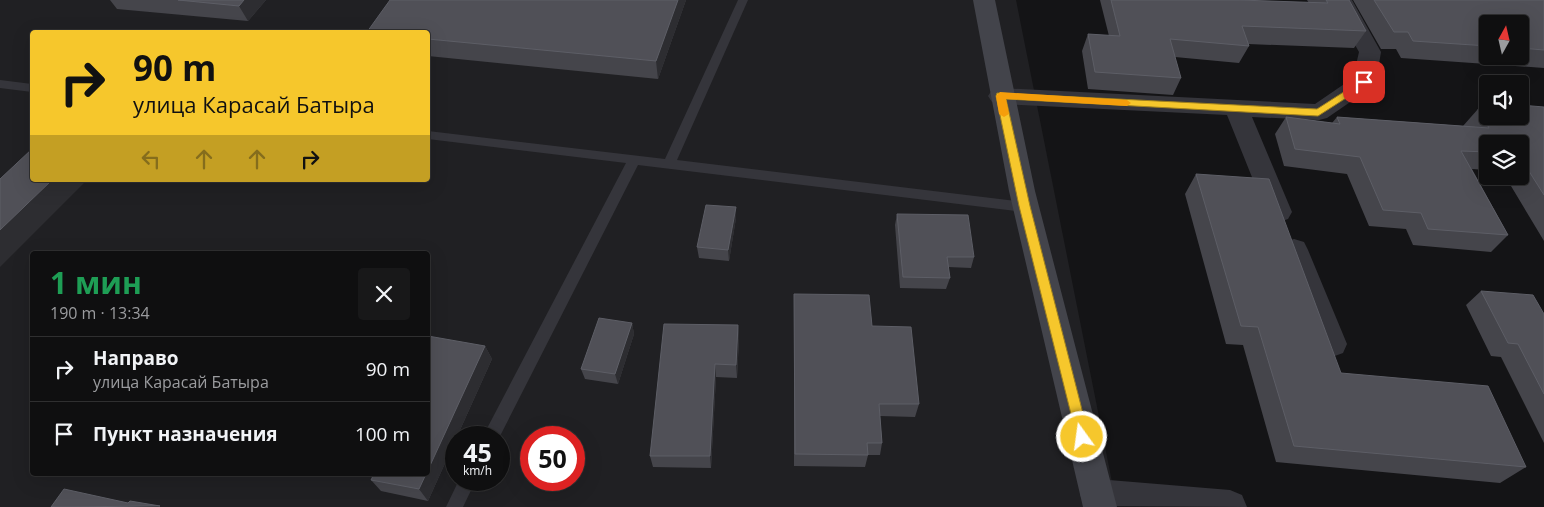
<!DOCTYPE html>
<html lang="ru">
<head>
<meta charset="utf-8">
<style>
  :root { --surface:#0f0f10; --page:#181819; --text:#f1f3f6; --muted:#9b9c9f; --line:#2f2f30 }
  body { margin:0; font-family:"Open Sans",sans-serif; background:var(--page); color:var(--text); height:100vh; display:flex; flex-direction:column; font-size:19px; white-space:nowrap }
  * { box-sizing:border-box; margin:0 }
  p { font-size:16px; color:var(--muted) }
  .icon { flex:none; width:28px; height:28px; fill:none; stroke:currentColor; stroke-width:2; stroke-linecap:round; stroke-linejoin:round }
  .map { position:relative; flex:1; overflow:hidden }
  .details { position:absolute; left:30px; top:251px; width:400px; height:225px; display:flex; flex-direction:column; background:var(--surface); border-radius:5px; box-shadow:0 5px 20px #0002,0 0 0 1px var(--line) }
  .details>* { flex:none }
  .hud { position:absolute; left:30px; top:30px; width:400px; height:152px; border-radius:5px; box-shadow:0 5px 20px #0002,0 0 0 1px var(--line); background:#f6c72c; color:#111; overflow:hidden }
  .needle { width:32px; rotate:8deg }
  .buttons { position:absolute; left:1479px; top:15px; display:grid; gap:10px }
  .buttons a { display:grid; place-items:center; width:50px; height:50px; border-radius:5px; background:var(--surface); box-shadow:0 5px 20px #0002,0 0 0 1px var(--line); font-size:25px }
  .speed { position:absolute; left:445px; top:426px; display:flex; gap:10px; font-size:25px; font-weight:700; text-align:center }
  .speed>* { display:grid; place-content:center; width:65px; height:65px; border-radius:50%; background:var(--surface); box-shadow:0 5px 20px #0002,0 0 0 1px var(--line); line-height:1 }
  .speed small { font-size:12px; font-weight:400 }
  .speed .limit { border:8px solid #d22; background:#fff; color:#111 }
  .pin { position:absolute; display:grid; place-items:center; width:42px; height:42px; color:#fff; margin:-21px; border-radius:10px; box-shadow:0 2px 8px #0006 }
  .me { position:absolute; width:55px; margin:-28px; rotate:346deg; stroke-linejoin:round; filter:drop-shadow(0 0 4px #0008) }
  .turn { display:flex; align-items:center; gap:18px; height:105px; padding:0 20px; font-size:22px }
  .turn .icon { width:65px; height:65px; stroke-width:2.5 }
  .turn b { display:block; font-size:35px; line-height:42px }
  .lanes { display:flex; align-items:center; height:48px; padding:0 20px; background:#0003; justify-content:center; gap:25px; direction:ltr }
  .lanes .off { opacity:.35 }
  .round { display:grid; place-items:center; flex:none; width:52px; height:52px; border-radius:5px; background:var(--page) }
  .summary { display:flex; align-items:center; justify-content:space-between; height:85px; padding:0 20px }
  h1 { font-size:30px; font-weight:700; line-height:38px; color:#1e9e55 }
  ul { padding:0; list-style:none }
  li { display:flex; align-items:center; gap:15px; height:65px; padding:0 20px; border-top:1px solid var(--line) }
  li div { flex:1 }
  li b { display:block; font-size:19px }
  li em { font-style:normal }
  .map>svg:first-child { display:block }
  .built { fill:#202023; fill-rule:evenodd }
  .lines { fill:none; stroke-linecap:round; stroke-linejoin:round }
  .lane { fill:#35353b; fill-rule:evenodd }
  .street { fill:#35353b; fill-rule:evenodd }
  .secondary { fill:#43444b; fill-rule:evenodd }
  .wall { fill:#45454b; fill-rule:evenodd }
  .shaded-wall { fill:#2d2d31 }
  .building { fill:#505057; stroke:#5d5e66 }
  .route { fill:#f6c72c; stroke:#a0811d }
  .slow { fill:#f59e0b }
</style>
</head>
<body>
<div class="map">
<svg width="1544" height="507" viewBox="0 0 1544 507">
  <rect width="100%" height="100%" fill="#141416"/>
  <path class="built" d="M0 0H1016L1117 507H0ZM32 32H428V180H32ZM32 254H428V474H32ZM456 438H499V480H456ZM531 438H574V480H531Z"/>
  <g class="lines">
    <path class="lane" d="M738 0H748L677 160 1025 202 1030 203 1032 207 1030 211 1025 212 638 165 499 438H482L626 163 428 139V131L665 159Z
      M0 80 32 84V92L0 88Z
      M459 480H476L463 507H446Z"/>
    <path class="street" d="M1330 0H1352L1381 52 1376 82 1372 87 1327 118 1319 120 1252 117 1292 212 1288 219 1279 222 1270 219 1266 212 1227 115 1000 104 992 102 988 96 992 90 1000 88 1315 104 1353 78 1359 52Z
      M1294 239 1304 242 1308 250 1347 344 1343 353 1332 357 1321 353 1317 344 1280 250 1284 242Z
      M1097 479 1230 490 1242 495 1247 507 1085 506 1080 495 1085 484Z"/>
    <path class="secondary" d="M973 0H995L1035 191 1117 507H1083L1009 191Z"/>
  </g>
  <path class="wall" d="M110 0H266L248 21 117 9Z
    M390 0H686L658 79 428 56V32Z
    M1100 0H1239L1309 3 1307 0H1349L1366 31 1354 48 1248 44 1249 46 1239 63 1175 57 1181 78 1173 95 1088 89 1082 51 1088 34 1109 36Z
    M1353 0H1544V68L1401 58 1396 49H1381ZM1488 24H1520V56H1488Z
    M1487 103 1488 116 1544 107V241L1505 176H1520V144H1488V170L1472 169 1508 235 1491 252 1413 245 1406 229 1369 226 1347 174 1284 166 1275 134 1286 117 1332 123 1337 117 1463 126 1478 109H1482Z
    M1196 174 1341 373 1526 467 1500 483 1276 462 1243 345 1226 344 1185 194Z
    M897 214 974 257 971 268 948 267 950 278 946 289 900 288 895 225Z
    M736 218 729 261 699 258 697 247Z
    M1481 291 1544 314V443L1501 357 1491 356 1466 305Z
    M794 294 872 326 919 404 915 417 880 416 882 443 880 455H868L865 467 794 466Z
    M632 323 634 334 618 384 585 379 581 369Z
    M738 325 739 338 737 378 716 377 711 468 653 467 650 456Z
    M485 346 492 359 428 501 381 491 371 480Z"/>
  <path class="shaded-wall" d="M244 0H266L248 21 239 6Z
    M678 0H686L658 79 656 61Z
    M52 180H87L0 267V230Z
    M736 207V218L729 261 728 250Z
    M632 323 634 334 618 384 615 374Z
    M738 325 739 338 737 378 736 365Z
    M485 346 492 359 428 501 419 489 426 474H428V470Z
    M715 364 716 377 711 468 710 456Z"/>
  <path class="building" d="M178 0H244L239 6Z
    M390 0H678L656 61 428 39V32H367Z
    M1111 0H1239L1328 3 1326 0H1349L1366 31 1242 26 1249 46 1170 39 1181 78 1095 72 1088 34 1120 36Z
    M1374 0H1544V50L1520 48V24H1488V46L1413 41 1408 32H1394Z
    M1520 105 1544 107V195L1520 157V144H1488V152L1461 151 1508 235 1428 229 1421 213 1383 210 1360 157 1295 149 1286 117 1340 124 1337 117 1489 128 1478 109 1488 110V116H1520Z
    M32 149V180H52L0 230V179Z
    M1196 174 1269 179 1341 373 1488 386 1526 467 1294 446 1258 327 1241 326Z
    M706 205 736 207 728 250 697 247Z
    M897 214 968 215 974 257H947L950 278 903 277Z
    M1481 291 1533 295 1544 314V394L1518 344 1508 343Z
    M794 294 869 295 872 326 911 327 919 404H879L882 443H867L868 455 795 454Z
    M599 318 632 323 615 374 581 369Z
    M664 324 738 325 736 365 715 364 710 456H650Z
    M428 336 485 346 428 470Z
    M374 474H426L419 489 371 480Z
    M64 489 128 503 130 501 160 506 51 507Z"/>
  <path class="route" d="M1364 79 1369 82 1368 84 1318 116 1006 99 1030 206 1089 437 1087 442 1082 444 1078 442 1019 206 996 96 997 93 1317 109Z"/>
  <path class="slow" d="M1000 92 1127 100 1131 103 1127 106 1006 99 1009 114 1004 117 999 114 996 96Z"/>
</svg>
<div class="buttons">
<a><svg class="needle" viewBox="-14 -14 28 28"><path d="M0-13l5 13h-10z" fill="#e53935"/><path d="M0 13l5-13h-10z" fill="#9b9c9f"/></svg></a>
<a><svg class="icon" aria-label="sound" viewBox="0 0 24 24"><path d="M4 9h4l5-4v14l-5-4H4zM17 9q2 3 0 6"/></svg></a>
<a><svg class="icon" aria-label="layers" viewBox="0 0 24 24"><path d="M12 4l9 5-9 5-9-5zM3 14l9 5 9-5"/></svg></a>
</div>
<div class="speed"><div>45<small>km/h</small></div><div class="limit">50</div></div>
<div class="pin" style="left:1364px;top:82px;background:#d93025"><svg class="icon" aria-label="arrive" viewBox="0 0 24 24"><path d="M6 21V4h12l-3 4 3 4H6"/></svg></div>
<svg class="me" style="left:1082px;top:437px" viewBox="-20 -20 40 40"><circle r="17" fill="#f6c72c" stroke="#fff" stroke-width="3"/><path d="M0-11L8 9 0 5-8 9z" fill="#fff"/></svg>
<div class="hud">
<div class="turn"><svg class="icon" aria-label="right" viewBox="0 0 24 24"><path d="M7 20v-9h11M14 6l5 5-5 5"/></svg><div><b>90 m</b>улица Карасай Батыра</div></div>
<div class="lanes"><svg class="icon off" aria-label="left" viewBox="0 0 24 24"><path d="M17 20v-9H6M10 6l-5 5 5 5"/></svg><svg class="icon off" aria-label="ahead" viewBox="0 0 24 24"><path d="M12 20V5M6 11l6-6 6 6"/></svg><svg class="icon off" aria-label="ahead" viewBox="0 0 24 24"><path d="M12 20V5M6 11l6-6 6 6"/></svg><svg class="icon" aria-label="right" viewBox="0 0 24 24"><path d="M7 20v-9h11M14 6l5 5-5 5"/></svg></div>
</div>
<section class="details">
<div class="summary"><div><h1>1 мин</h1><p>190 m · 13:34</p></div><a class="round"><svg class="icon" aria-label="close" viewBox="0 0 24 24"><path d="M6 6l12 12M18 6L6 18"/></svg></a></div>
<ul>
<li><svg class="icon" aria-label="right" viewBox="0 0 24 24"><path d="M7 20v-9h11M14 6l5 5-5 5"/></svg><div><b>Направо</b><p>улица Карасай Батыра</p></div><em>90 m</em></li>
<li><svg class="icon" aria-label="arrive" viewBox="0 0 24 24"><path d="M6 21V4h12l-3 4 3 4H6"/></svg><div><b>Пункт назначения</b></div><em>100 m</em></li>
</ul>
</section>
</div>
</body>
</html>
